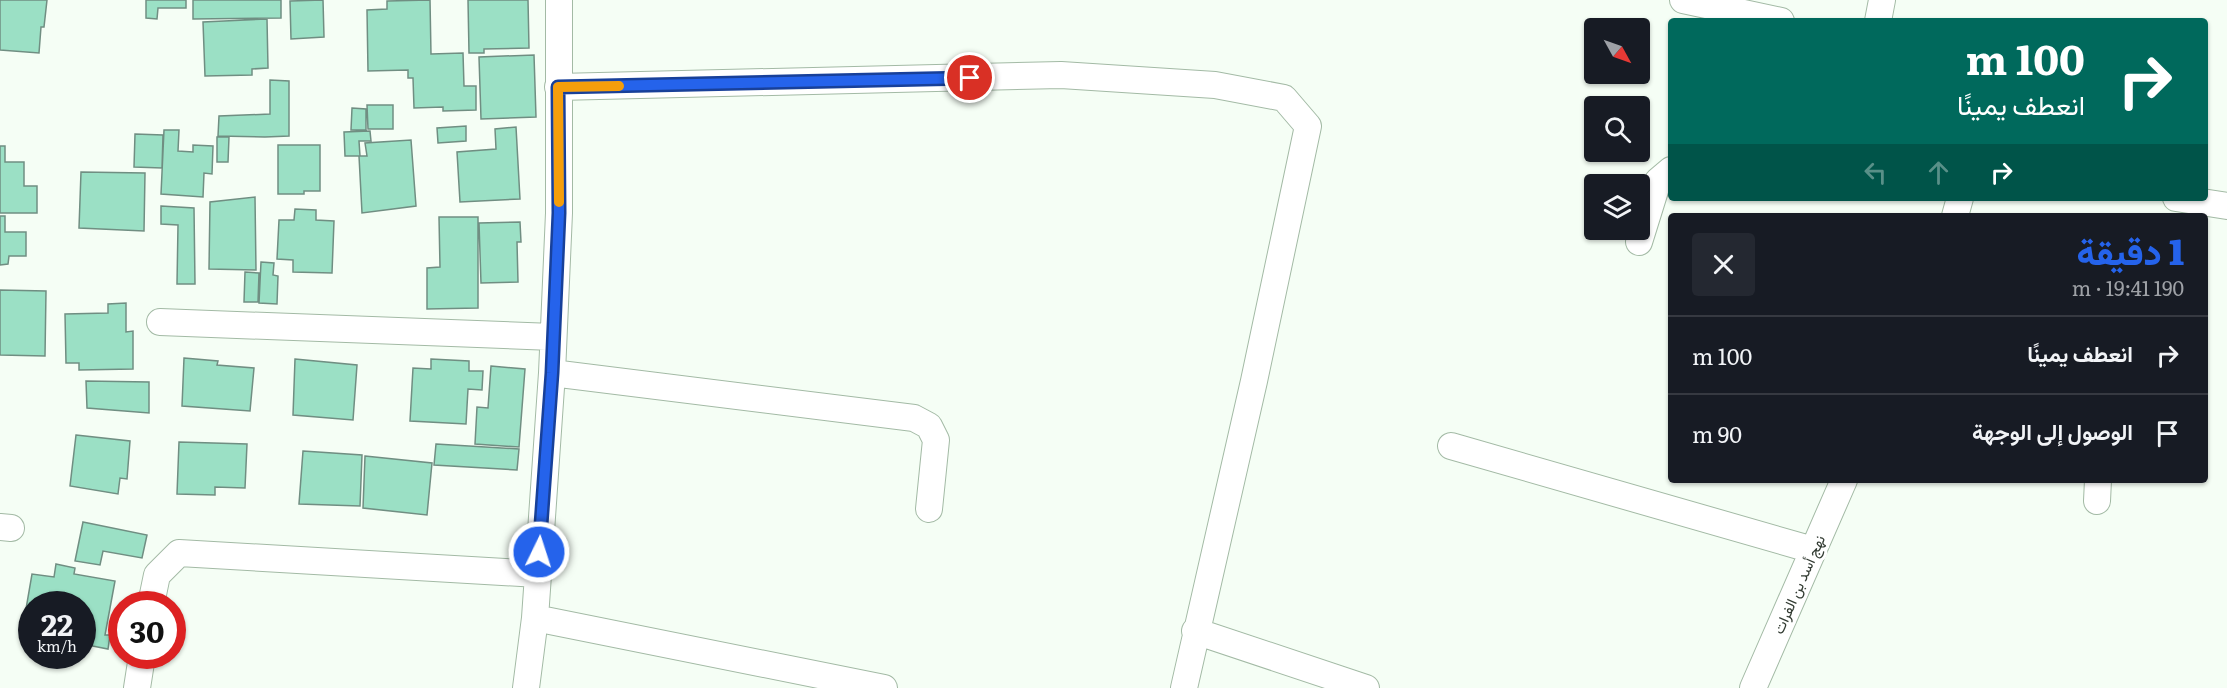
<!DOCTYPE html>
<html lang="ar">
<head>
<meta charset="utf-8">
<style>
  :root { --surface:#171b24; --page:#242831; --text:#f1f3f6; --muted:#9ea1a6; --line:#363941; --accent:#2563eb }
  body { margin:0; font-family:Literata,Vazirmatn,serif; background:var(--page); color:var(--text); direction:rtl; height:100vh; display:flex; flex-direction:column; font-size:22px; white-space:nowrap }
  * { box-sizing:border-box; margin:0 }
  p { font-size:20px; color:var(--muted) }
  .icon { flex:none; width:33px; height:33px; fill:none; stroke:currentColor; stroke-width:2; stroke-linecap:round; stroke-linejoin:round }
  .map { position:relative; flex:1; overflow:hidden; direction:ltr }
  .drawer { position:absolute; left:1668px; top:213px; width:540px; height:270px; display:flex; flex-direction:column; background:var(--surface); border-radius:6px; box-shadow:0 2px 4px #0004; direction:rtl }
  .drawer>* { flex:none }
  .hud { position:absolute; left:1668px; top:18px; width:540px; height:183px; border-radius:6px; box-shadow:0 2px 4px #0004; direction:rtl; background:#00695c; color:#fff; overflow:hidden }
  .needle { width:39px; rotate:130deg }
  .controls { position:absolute; left:1584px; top:18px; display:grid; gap:12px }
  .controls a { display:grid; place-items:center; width:66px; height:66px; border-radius:6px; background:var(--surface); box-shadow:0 2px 4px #0004; font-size:30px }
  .speed { position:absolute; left:18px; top:591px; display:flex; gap:12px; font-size:30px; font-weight:700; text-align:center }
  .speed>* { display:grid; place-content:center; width:78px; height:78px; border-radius:50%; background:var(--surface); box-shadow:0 2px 4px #0004; line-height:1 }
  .speed small { font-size:15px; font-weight:400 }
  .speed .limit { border:9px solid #d22; background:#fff; color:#111 }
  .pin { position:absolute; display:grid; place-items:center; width:51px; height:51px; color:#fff; margin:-26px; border:3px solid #fff; border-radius:50%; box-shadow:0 2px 6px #0007 }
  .me { position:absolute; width:66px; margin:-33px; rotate:4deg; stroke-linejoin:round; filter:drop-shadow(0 0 4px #0008) }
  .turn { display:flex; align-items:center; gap:21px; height:126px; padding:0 24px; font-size:27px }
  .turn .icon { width:78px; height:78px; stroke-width:2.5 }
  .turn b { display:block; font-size:42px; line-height:51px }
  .lanes { display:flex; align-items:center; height:57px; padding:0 24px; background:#0003; justify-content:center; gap:30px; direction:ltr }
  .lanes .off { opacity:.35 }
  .round { display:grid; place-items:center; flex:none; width:63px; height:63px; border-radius:6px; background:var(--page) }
  .headline { display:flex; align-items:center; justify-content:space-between; height:102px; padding:0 24px }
  h1 { font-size:36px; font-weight:800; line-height:45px; color:var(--accent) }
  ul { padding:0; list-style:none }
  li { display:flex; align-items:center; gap:18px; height:78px; padding:0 24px; border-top:2px solid var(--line) }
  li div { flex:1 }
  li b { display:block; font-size:22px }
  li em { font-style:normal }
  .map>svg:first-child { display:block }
  .building { fill:#9be0c5; stroke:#708e82; stroke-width:1.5 }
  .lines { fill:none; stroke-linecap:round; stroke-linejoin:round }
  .street-casing { stroke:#a3baa5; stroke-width:28 }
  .street { stroke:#fff; stroke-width:26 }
  .route-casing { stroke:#184099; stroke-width:15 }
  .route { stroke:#2563eb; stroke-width:10 }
  .slow { stroke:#f59e0b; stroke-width:10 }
  .labels { text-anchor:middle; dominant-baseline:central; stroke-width:6; stroke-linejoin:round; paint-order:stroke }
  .street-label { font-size:15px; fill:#333c33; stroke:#fff }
</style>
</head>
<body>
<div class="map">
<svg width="2227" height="688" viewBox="0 0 2227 688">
  <rect width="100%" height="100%" fill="#f5fef5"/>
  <path class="building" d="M0 0H47L44 27H41L39 53 0 50Z
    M146 0H186V8H158L157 19 146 18Z
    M193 0H281V18L193 19Z
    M323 0 324 37 291 39 290 1Z
    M430 0 431 54 463 53 464 86H476V110L443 111V107L414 108 413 78H408V70L368 71 367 10 387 9V1Z
    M468 0H528L529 48 484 49V53H469Z
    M267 19 268 68 252 69V75L205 76 203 22Z
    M534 55 536 117 481 119 479 57Z
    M270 80 289 81V136L265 137 218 136 219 116 270 114Z
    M367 105H393V129H368Z
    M352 108 366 109V130H351Z
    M466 126V141L438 143 437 128Z
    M516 127 520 199 460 202 457 152 496 149 495 129Z
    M164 130H179L178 151 193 152V145L213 146 212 174 204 173 203 197 161 194Z
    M370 131 371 141H359L360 156H345L344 132Z
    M135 134 163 135 162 168 134 167Z
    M217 137H229L228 162H217Z
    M411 140 416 206 362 213 359 156H367L365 143Z
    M278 145H320V191H304V194H278Z
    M0 146H5V162H24V186H37V213H0Z
    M81 172 145 173 144 231 79 228Z
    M255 197 256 270 209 269 210 202Z
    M161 206 194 208 195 284H177L178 225 161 224Z
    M295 209 316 210V220L334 221 332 273 293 272V260L277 259 279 220H294Z
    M0 216H5V232H26V256H9L8 264 0 265Z
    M439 217H478V308L427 309V268L440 267Z
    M520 222 521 242H517L518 282 481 283 479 223Z
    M261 262 274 263 273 275 278 276 277 304 259 303Z
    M245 272 259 273 258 302H244Z
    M0 290 46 291 45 356 0 355Z
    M126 303V332L133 331V369L79 370V363H66L65 314 108 313V304Z
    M184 358 218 361 217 365 254 368 250 411 182 406Z
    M295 359 357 365 353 420 293 415Z
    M431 359 469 361V371H483L482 390 468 389 466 424 410 421 413 368 431 369Z
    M491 366 525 369 519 447 475 444 477 407 488 408Z
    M86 381 149 382V413L87 408Z
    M76 435 130 441 127 479 120 478 118 494 70 486Z
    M179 442 247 444 245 488 215 487V495L177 494Z
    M436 444 519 449 517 470 434 465Z
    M303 451 362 455 360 506 299 504Z
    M365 456 432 463 427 515 363 508Z
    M83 522 147 535 142 558 103 551 100 565 75 561Z
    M56 564 75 568 74 574 115 581 105 635H110L108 649 82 644V604H32V634L22 632 32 574 54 577Z"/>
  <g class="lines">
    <g class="street-casing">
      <path id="street" d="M1683 0 1781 21
        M1878 21 1882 0
        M558 87 1061 75 1215 85 1284 98 1308 126 1254 381 1184 688
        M2176 198 2227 206
        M1955 216 1960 198
        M1639 242 1658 181 1671 170
        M160 322 553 337
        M552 373 914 418 929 426 936 440 929 509
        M1451 446 1813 550
        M2097 501 2098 480
        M0 527 11 528
        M151 604 157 575 179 553 538 574
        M535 618 884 688
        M1195 631 1366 688
        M137 688 142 656
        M526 688 535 618 552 373 559 213V0
        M1753 688 1844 480"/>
    </g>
    <use href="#street" class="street"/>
  </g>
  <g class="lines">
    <g class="route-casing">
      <path id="route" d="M539 552 552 373 559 213 558 87 970 78"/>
    </g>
    <use href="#route" class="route"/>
    <path class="slow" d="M559 202 558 87 619 86"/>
  </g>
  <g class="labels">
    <g class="street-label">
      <text transform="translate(1798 584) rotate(-66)">نهج أسد بن الفرات</text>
    </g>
  </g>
</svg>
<div class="controls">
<a><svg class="needle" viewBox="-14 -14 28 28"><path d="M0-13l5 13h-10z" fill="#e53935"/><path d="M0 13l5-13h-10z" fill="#9ea1a6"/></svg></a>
<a><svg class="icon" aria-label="search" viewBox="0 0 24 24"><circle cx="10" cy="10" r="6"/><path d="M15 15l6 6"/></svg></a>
<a><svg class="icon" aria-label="layers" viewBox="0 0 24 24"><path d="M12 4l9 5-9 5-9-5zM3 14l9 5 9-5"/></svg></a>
</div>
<div class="speed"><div>22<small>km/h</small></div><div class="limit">30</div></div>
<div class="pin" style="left:970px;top:78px;background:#d93025"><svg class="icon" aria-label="arrive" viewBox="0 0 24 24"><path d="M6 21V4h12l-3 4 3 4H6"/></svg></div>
<svg class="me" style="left:539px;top:552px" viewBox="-20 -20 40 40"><circle r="17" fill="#2563eb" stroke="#fff" stroke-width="3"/><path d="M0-11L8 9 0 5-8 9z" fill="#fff"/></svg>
<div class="hud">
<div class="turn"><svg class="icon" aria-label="right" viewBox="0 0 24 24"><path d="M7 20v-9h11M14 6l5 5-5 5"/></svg><div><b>100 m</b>انعطف يمينًا</div></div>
<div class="lanes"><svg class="icon off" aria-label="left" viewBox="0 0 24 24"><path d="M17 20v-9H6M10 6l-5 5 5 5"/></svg><svg class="icon off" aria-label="ahead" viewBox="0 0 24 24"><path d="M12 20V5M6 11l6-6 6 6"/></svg><svg class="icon" aria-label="right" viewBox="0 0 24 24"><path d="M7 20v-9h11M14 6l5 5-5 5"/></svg></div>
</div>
<section class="drawer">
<div class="headline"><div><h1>1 دقيقة</h1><p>190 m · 19:41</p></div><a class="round"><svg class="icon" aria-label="close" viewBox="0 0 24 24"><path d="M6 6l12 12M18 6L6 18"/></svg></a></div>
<ul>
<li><svg class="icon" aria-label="right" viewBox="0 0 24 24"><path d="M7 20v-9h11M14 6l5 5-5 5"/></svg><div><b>انعطف يمينًا</b></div><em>100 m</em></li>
<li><svg class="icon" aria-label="arrive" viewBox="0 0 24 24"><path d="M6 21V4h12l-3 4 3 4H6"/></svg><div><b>الوصول إلى الوجهة</b></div><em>90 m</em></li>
</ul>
</section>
</div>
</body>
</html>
